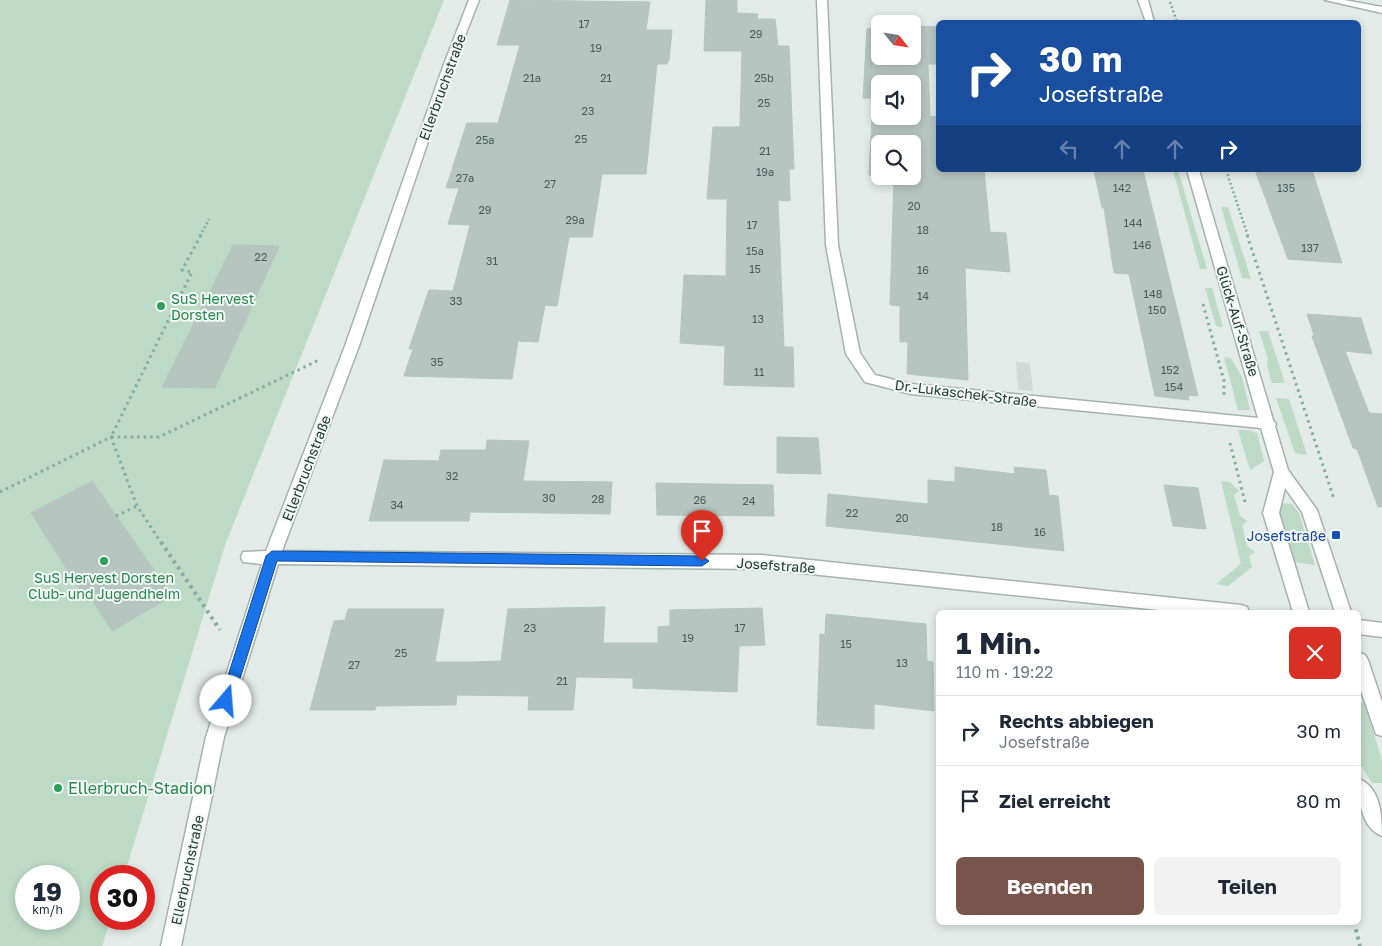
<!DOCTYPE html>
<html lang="de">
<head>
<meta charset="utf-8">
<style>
  :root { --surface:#fff; --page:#f2f2f3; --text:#1f2937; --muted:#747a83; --line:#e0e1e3; --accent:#79544b }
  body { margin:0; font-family:"Golos Text",sans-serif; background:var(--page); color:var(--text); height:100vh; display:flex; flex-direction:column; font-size:19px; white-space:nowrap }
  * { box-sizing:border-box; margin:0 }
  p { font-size:16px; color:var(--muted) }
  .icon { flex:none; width:28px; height:28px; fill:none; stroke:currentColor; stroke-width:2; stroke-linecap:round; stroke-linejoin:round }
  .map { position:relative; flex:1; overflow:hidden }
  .sheet { position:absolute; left:936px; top:610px; width:425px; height:315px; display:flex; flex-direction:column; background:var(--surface); border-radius:8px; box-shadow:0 2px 8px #0003 }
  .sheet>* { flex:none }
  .banner { position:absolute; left:936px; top:20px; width:425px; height:152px; border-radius:8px; box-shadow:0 2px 8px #0003; background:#1a4fa0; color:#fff; overflow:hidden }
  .needle { width:32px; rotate:120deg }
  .controls { position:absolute; left:871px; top:15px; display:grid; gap:10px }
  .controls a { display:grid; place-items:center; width:50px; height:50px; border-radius:8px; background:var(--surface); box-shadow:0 2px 8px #0003; font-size:25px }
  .speed { position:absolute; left:15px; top:865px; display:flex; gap:10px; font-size:25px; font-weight:700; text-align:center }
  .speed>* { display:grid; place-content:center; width:65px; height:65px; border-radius:50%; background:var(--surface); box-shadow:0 2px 8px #0003; line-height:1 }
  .speed small { font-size:12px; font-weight:400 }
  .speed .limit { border:8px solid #d22; background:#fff; color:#111 }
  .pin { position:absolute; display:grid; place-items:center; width:42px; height:42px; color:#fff; margin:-51px -21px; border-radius:50% 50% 50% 0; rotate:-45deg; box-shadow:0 0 5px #0007 }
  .pin .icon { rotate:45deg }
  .me { position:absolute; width:55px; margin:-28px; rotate:18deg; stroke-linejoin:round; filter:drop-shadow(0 0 4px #0008) }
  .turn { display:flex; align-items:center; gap:18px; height:105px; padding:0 20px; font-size:22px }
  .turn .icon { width:65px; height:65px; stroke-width:2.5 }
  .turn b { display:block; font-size:35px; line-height:42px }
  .lanes { display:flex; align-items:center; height:48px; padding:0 20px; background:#0003; justify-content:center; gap:25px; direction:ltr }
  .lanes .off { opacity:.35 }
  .round { display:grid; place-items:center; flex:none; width:52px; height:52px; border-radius:8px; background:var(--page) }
  .overview { display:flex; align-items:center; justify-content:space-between; height:85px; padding:0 20px }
  h1 { font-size:30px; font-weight:700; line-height:38px }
  .button { display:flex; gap:10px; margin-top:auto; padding:10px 20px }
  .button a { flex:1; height:58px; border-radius:8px; background:var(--accent); color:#fff; font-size:20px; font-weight:700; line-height:58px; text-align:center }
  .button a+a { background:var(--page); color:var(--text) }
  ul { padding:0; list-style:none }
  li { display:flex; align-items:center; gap:15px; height:70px; padding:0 20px; border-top:1px solid var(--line) }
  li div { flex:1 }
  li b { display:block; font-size:19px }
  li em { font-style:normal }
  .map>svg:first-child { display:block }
  .built { fill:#d0dad6 }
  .green { fill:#bcdac5; fill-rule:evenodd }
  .building { fill:#b7c5c0; stroke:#b5c4be; fill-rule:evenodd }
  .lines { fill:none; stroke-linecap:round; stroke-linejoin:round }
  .minor-casing { stroke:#a5b2ae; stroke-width:3 }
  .path-far2 { stroke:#85aca0; stroke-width:2.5; stroke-dasharray:2 2.5; stroke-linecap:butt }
  .path-far1 { stroke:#85aca0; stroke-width:3; stroke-dasharray:2.5 4; stroke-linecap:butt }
  .path { stroke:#85aca0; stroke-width:4; stroke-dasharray:3 4.5; stroke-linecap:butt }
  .minor { fill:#fff; fill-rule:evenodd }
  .route { fill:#1a73e8; stroke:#114b97 }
  .leisure-dot { fill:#2e9e5b; stroke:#f2f8f5; stroke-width:2 }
  .transit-dot { fill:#1a4fb4; stroke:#f2f8f5; stroke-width:2 }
  .labels { text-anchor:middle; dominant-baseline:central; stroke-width:4; stroke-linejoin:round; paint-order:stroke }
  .number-label { font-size:11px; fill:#485d58 }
  .street-label { font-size:14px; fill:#233a35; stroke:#f2f8f5 }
  .leisure-label { font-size:14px; fill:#27864d; stroke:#f2f8f5; text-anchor:start }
  .transit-label { font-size:14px; fill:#164399; stroke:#f2f8f5; text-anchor:end }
  .near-leisure-label { font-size:16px; fill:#27864d; stroke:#f2f8f5; text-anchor:start }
</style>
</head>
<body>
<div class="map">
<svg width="1382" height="946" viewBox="0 0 1382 946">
  <rect width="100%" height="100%" fill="#e2ebe7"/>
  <path class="built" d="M1016 362 1030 363 1033 391 1018 390Z"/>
  <path class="green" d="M0 0H444L225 545 124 876H101V919H111L102 946H0ZM26 876H69V919H26Z
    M1173 170H1178L1207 269H1200Z
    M1221 207H1228L1251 279 1242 278Z
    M1205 288H1212L1223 327 1216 326Z
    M1259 331H1268L1285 383H1272L1267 366 1268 359Z
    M1224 357 1231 358 1242 377 1250 410H1238Z
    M1276 398 1289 399 1307 455 1295 453Z
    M1238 430H1248L1257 433 1264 461 1250 470Z
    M1221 481 1230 482 1239 491 1234 495 1240 516 1247 521 1242 525 1247 546 1255 552 1249 556 1252 567 1228 586 1216 584 1241 564Z
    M1282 503 1292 504 1299 513 1315 565 1292 562 1279 516Z
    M1359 702H1364L1382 760V783H1372L1359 762Z"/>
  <path class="building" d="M510 0 650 2 646 30H672L669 60 667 64H657L646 174H602L592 237H569L557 306 545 305 538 342 518 341 512 379 404 376 413 349H409L429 290 453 291 470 225 448 224 459 188H446L467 123H498L520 45H497Z
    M706 0H737V13L758 14 757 19H775L778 46H789L794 169H789L790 201 778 200 784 347H793L794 387 724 385 725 346 680 343 684 275 726 276 727 199H707L713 127H740L742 51H704Z
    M874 23 885 24H880V56H912V26L939 27V64H928L930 116 939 117V170H984L990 232 1006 233 1010 272 965 268 968 380 907 374 908 342H900V306L890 305 894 177 888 176H912V144H880V176L869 175 873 98H863L867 29 874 28ZM880 84H912V116H880Z
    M1094 170H1143L1198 396 1188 395 1189 400 1155 396 1129 274 1114 273 1104 208H1102Z
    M1255 170H1312L1342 263 1288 259Z
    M233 245 279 246 215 388 162 387Z
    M1307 314 1361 318 1372 354 1345 351 1369 413 1382 414V506L1378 507 1357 449 1353 448 1312 336 1314 335Z
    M777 437 818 438 821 474 777 473Z
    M487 440 529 441 523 481 612 482 610 514 470 512 469 521H369L384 460 439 461 441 450H486Z
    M955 467 1015 474 1014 467 1046 470 1049 495 1058 496 1064 551 826 526 828 494 928 504V480L955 482Z
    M92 481 172 596 112 631 92 600 88 602 31 513Z
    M656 483 773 485 774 516 657 515Z
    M1164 485 1198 488 1206 529 1173 526Z
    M605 607 603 643H658V627L670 626V610L762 608 765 645 739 646 737 692 633 688V678L576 677 573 710H528L529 696 457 695 456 705 376 706 375 710H310L334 621 345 620 348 609H444L435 662H473L501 661 508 609Z
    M826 614 926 624 927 661 933 662 934 711 874 704V729L817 725 820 634 825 635Z"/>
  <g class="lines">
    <g class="minor-casing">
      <path id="minor" d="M469 0H479L454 64 359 346 282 551 762 555 1241 605 1247 607 1249 612H1179L762 569 278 564 224 737 181 946H161L206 737 262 564 243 562 241 557 243 552 266 551 345 346 444 64Z
        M817 0H827L838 245 860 353 875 375 911 384 1258 418 1187 170H1199L1273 420 1276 424 1275 426 1288 470 1317 510 1351 612H1335L1302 512 1285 488 1279 513 1309 612H1293L1263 513 1274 472 1261 428 911 394 865 382 846 354 826 245Z
        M1138 0H1148L1154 22H1146Z
        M1325 0H1344L1382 7V13Z
        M1359 620 1382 623V637L1359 634Z
        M1359 652 1365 655 1368 660 1382 702V736L1376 734 1359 685Z
        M1359 779C1381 788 1382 817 1382 836 1361 828 1358 798 1359 779Z"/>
    </g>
    <path class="path-far2" d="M1170 2 1177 22
      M1226 170 1248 236
      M200 236 209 219"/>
    <path class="path-far1" d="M201 235 182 270 192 272 111 437H159L319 360
      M1247 235 1334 499
      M1203 304 1224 381V397
      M1230 443 1245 502
      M0 492 111 437 137 506 162 544
      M116 516 137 506"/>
    <path class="path" d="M161 542 220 630
      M1354 922 1360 946"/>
    <use href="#minor" class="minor"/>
  </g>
  <path class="route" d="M272 551 702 556 709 561 702 566 277 561 233 701 231 705 226 707 221 705 220 701 266 556Z"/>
  <g class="leisure-dot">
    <circle cx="161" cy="306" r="5"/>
    <circle cx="104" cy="561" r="5"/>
    <circle cx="58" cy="788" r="5"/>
  </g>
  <rect class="transit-dot" x="1331" y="530" width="10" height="10" rx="2.5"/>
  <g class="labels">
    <g class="number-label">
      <text x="584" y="23">17</text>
      <text x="756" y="33">29</text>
      <text x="596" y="47">19</text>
      <text x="532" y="77">21a</text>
      <text x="606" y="77">21</text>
      <text x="764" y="77">25b</text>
      <text x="764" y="102">25</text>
      <text x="588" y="110">23</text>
      <text x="581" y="138">25</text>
      <text x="485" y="139">25a</text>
      <text x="765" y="150">21</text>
      <text x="765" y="171">19a</text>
      <text x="465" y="177">27a</text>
      <text x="550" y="183">27</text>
      <text x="1122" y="187">142</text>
      <text x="1286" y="187">135</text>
      <text x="914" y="205">20</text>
      <text x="485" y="209">29</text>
      <text x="575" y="219">29a</text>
      <text x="1133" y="222">144</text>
      <text x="752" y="224">17</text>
      <text x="923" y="229">18</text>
      <text x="1142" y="244">146</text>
      <text x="1310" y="247">137</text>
      <text x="755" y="250">15a</text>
      <text x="261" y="256">22</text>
      <text x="492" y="260">31</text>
      <text x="755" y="268">15</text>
      <text x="923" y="269">16</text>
      <text x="1153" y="293">148</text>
      <text x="923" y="295">14</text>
      <text x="456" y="300">33</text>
      <text x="1157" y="309">150</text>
      <text x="758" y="318">13</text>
      <text x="437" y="361">35</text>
      <text x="1170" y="369">152</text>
      <text x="759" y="371">11</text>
      <text x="1174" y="386">154</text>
      <text x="452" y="475">32</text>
      <text x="549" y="497">30</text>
      <text x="598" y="498">28</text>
      <text x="700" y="499">26</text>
      <text x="749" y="500">24</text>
      <text x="397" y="504">34</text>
      <text x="852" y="512">22</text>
      <text x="902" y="517">20</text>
      <text x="997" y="526">18</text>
      <text x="1040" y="531">16</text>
      <text x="530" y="627">23</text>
      <text x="740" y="627">17</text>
      <text x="688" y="637">19</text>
      <text x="846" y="643">15</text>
      <text x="401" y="652">25</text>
      <text x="902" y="662">13</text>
      <text x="354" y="664">27</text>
      <text x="562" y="680">21</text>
    </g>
    <g class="street-label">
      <text transform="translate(442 87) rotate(-70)">Ellerbruchstraße</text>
      <text transform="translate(1238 321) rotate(73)">Glück-Auf-Straße</text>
      <text transform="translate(966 393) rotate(7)">Dr.-Lukaschek-Straße</text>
      <text transform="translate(306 468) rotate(-69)">Ellerbruchstraße</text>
      <text transform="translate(776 565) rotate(4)">Josefstraße</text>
      <text transform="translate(187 870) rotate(-78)">Ellerbruchstraße</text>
    </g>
    <g class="leisure-label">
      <text x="171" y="298">SuS Hervest<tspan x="171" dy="16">Dorsten</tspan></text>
      <text x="104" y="577" text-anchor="middle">SuS Hervest Dorsten<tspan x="104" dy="16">Club- und Jugendheim</tspan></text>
    </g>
    <g class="transit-label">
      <text x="1326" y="535">Josefstraße</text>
    </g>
    <g class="near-leisure-label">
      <text x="68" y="788">Ellerbruch-Stadion</text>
    </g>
  </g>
</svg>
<div class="controls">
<a><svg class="needle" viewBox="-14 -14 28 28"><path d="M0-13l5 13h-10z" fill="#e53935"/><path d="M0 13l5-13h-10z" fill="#747a83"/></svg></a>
<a><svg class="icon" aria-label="sound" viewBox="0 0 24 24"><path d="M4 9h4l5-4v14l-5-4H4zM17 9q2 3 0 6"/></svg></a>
<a><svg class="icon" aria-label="search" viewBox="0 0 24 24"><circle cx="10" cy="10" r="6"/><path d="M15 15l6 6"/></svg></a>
</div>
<div class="speed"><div>19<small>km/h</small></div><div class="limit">30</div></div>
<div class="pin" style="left:702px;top:561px;background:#d93025"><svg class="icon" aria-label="arrive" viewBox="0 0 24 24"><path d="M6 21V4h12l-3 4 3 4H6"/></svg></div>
<svg class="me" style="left:226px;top:701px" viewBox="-20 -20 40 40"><circle r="19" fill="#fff"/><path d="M0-13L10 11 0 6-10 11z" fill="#1a73e8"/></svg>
<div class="banner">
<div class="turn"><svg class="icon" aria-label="right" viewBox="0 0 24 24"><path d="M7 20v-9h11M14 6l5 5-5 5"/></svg><div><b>30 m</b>Josefstraße</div></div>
<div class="lanes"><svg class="icon off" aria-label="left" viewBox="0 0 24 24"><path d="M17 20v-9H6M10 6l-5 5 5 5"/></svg><svg class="icon off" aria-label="ahead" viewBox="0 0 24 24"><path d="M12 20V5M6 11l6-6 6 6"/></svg><svg class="icon off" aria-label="ahead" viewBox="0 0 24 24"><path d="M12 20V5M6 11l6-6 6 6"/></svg><svg class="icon" aria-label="right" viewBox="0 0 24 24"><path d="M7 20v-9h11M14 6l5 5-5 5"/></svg></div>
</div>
<section class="sheet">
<div class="overview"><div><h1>1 Min.</h1><p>110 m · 19:22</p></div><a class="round" style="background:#d93025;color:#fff"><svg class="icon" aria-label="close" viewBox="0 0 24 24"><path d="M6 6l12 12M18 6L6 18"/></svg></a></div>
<ul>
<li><svg class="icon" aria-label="right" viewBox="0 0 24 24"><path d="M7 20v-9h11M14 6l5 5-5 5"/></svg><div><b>Rechts abbiegen</b><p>Josefstraße</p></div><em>30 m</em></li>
<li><svg class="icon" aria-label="arrive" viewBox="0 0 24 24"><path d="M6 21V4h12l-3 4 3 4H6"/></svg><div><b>Ziel erreicht</b></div><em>80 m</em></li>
</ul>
<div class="button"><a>Beenden</a><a>Teilen</a></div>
</section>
</div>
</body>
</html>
